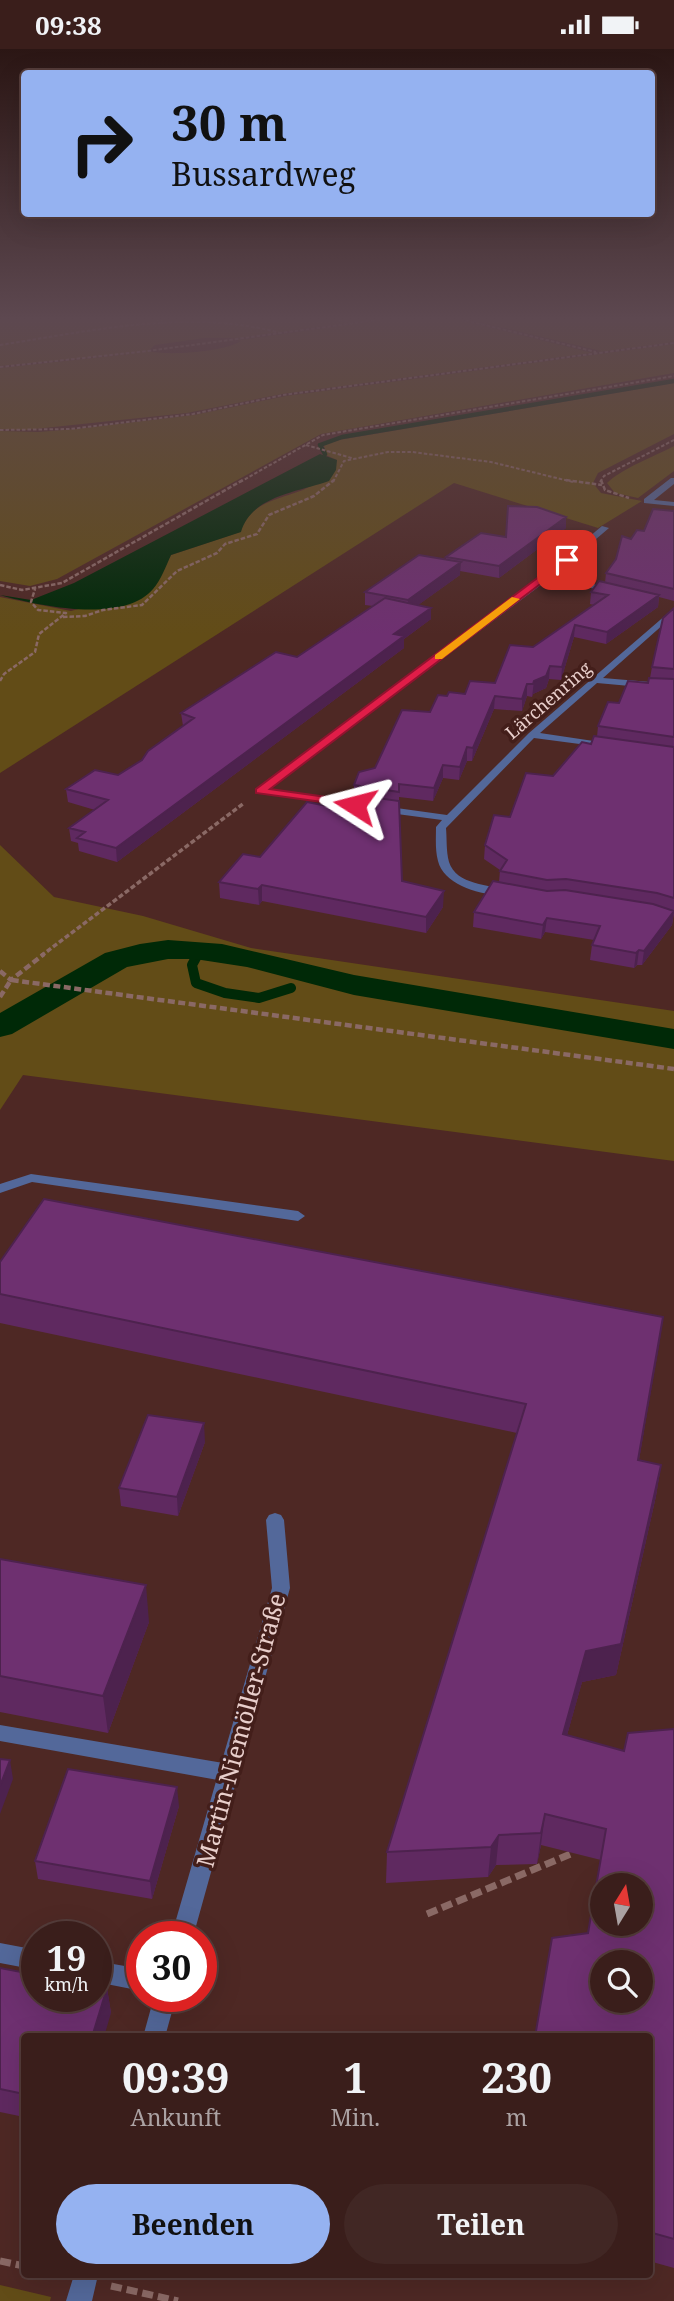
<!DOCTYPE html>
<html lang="de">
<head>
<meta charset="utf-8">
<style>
  :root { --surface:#3a1e1b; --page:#412724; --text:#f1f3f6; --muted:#aba2a3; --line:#543c3a; --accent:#95b2f1 }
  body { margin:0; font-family:"Noto Serif",serif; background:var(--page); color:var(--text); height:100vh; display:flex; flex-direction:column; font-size:26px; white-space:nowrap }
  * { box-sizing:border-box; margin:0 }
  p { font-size:23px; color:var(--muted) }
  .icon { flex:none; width:38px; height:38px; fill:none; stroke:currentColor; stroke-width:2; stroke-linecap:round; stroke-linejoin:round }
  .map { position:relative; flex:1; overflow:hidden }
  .drawer { position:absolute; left:21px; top:1984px; width:632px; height:245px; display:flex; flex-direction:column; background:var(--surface); border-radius:7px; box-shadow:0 7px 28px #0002,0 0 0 2px var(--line) }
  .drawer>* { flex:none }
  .hud { position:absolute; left:21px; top:21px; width:634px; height:147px; border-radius:7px; box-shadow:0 7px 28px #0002,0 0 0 2px var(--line); background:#95b2f1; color:#111; overflow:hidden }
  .needle { width:46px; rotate:11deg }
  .tools { position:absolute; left:590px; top:1824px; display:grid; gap:14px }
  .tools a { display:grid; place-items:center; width:63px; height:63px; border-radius:50%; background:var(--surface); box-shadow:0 7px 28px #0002,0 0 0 2px var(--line); font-size:35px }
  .speed { position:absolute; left:21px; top:1872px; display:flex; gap:14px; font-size:35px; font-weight:700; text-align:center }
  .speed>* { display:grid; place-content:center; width:91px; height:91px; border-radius:50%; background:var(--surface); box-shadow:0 7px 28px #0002,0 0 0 2px var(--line); line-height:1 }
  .speed small { font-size:18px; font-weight:400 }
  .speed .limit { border:10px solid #d22; background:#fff; color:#111 }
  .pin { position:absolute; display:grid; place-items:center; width:60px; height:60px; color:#fff; margin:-30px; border-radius:14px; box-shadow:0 4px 10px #0006 }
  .me { position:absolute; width:77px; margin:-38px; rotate:279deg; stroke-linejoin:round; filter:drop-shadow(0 0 5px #0008) }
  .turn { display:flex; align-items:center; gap:24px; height:147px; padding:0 35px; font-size:32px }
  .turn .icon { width:91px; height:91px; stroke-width:2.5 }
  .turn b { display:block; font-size:49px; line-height:60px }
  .eta { display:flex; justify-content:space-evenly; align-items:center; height:119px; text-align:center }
  .eta b { font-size:42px; font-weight:700; line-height:49px }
  .action { display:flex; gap:14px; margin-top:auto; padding:14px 35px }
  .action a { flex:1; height:80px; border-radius:42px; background:var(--accent); color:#111; font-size:28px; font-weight:700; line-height:80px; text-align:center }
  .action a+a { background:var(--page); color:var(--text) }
  .status { display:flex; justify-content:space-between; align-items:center; height:49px; padding:0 35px; background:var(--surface); direction:ltr }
  .status svg { height:19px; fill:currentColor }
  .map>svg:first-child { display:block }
  .green { fill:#624c17; fill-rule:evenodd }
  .water { fill:#002907 }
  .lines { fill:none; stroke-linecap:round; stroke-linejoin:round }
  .stream-far2 { stroke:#002907; stroke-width:4.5 }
  .stream-far1 { stroke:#002907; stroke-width:8 }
  .stream { stroke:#002907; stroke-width:10 }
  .canal { fill:#002907; fill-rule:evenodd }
  .path-far4 { stroke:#8a6965; stroke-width:2; stroke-dasharray:3.5 2; stroke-linecap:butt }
  .path-far3 { stroke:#8a6965; stroke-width:2.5; stroke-dasharray:4.5 2; stroke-linecap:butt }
  .path-far2 { stroke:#8a6965; stroke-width:3.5; stroke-dasharray:5 2.5; stroke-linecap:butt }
  .path-far1 { stroke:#8a6965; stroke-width:4.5; stroke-dasharray:7 3.5; stroke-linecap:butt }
  .path { stroke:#8a6965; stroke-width:7; stroke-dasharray:11 5; stroke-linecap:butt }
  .service { fill:#53689a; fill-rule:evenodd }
  .minor { fill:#53689a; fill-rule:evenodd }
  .wall { fill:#5f2960 }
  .shaded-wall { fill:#4d224e }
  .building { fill:#6e3070; stroke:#4d224e; stroke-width:2; fill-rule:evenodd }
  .route { fill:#e11d48; stroke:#92132f; stroke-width:2 }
  .slow { fill:#f59e0b }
  .labels { text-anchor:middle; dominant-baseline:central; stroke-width:7; stroke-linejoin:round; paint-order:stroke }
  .far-street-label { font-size:18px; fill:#e9cfcc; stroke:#431e1a }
  .near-street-label { font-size:24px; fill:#e9cfcc; stroke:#431e1a }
</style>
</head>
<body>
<div class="status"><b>09:38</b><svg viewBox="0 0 49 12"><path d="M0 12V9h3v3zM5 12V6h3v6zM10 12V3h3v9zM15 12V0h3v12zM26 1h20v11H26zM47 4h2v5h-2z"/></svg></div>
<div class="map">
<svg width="674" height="2252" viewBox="0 0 674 2252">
  <rect width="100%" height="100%" fill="#4e2824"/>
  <path class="green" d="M0 270H375L238 289 241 291 387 270H455L593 304 601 302 467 270H674V293L282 345 187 364 25 381 0 380V319L148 303 0 317ZM205 289H233L241 292C225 303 167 307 148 302L155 296Z
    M674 295V324L321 385 57 530 30 537 0 532V382L38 383 76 380 194 366 286 347Z
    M674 334V385L598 424 593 434 601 444 642 452 598 479 454 434 0 724V548L71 562 153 540 171 506 240 483C250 453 277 451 303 441 315 436 327 420 337 411L326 406 324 396 339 391Z
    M674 397V422L638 449 615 444 607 434C621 420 655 407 674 397Z
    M0 796 54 848 143 867 251 899 674 962V1112L23 1026 0 1061Z
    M0 2236 51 2248 50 2252H0Z"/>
  <path class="water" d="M320 405 337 411 336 421 329 432C298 443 251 447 241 483L171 506C166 517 161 531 153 540 124 575 38 557 0 546L31 551 74 534Z"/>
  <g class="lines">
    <path class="stream-far2" d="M325 405 320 396 342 388 674 332"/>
    <path class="stream-far1" d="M197 907 200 901"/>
    <path class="stream" d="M198 905 192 916 196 934 225 944 259 949 291 939"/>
    <path class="canal" d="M168 891 222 895 354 926 674 980V1000L354 946 247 918 195 910H168L127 918 12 985 0 988V964L105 904 140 895Z"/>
    <path class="path-far4" d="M156 270 162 272V277
      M333 270 350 273
      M460 270 596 303
      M0 296C90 282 191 259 280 284
      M0 318 148 302 384 270
      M0 381 70 380 193 365 283 346 674 294
      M306 396 355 410
      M240 433 323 386 674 327
      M333 433 344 412 388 403H412L491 413 573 433
      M600 433 604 427 674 391"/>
    <path class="path-far3" d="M566 431 602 436
      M601 431 605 441 629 449
      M0 536 22 541 62 534 243 431
      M63 568 85 567 103 561 142 556 177 522 217 504 225 495 257 485 269 466 314 447 334 431
      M0 632 4 625 35 603 39 585 66 564 38 561 31 553 35 540"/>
    <path class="path-far2" d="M41 907 244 754"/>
    <path class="path-far1" d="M0 922 11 931 44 905
      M0 948 11 931 674 1020"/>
    <path class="path" d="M427 1865 573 1804
      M0 2212 24 2217
      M111 2237 178 2252"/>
    <path class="service" d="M31 1125 298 1162 305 1167 298 1172 32 1133 0 1144V1135Z
      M0 1676 229 1715 236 1718 239 1724 236 1730 229 1733 0 1692Z
      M0 1894 37 1901V1921L0 1914Z
      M96 1912 142 1920V1942L96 1933Z"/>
    <path class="minor" d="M671 429H674V435L654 451 674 453V457L644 454V450Z
      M602 477 609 479 554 526 614 540V544L549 530 269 740 362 754 367 757 366 759 256 744V740L545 525Z
      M674 559V566L603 629 674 635V641L597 634 540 684 607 694 612 697 610 699 534 689 446 779C447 790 446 802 449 813 456 836 490 836 509 841V845C486 849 444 837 438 812 435 801 436 789 436 778L442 771 382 763 377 760 382 757 447 766 529 684Z
      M275 1464 281 1466 284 1471 290 1539 193 1888H171L272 1539 266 1471 269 1466Z
      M154 1948H176L165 1988H143Z
      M74 2226H98L92 2252H66Z"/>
  </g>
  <path class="wall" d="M674 462V552L659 548 658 558 606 595 574 588 561 631 549 630 546 639 533 645 532 648 527 647 522 662 494 660 472 712H467L459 731 443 729 433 752 399 748 402 832 443 858 426 884 262 852 259 856 220 849 219 833 343 760 354 746V736L375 719 447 647 465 645 495 634 533 598 594 556 590 555 591 543 605 534 606 524 631 490Z
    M566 468V479L499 529 460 522V526L418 556 431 559V570L404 590V599L117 813 79 802 78 794 71 792 69 779 95 761 68 753 66 740 118 726 142 711 183 677 181 664 297 608 373 557 365 556V543L446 511V508Z
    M674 559V864L672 876 642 916H637L634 919 590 911 592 896 594 891 545 883 541 890 473 878 474 863 499 833 500 821 484 810 485 796 510 768 553 727 597 688 598 677 619 654 648 634 650 629 652 618Z
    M0 1213 663 1268 639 1411 661 1416 656 1447 616 1626 582 1633 567 1686 624 1702 674 1680V2219L649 2212V1988L588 1884 601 1811 541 1796 537 1815 496 1816 488 1828 386 1834 387 1803 517 1384 0 1274Z
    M205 1393 178 1467 121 1457 119 1439Z
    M0 1510 149 1573 108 1684 0 1663Z
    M179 1757 152 1850 38 1830 35 1812Z
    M0 1919 107 1939 111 1964 24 1988V2068L0 2063Z"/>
  <path class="shaded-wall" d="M566 468V479L499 529V517Z
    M461 513 460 526 407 564 408 551Z
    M659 546 658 558 606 595 607 583Z
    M431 559V570L404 590V599L117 813 116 799 394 585Z
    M575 576 574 588 561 631 562 618Z
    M550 617 549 630 546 639 533 645 532 648 534 632Z
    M527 635V647L522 662V650Z
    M495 647 494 660 472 712 473 699Z
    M467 698V712L459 731 460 718Z
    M443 716V729L433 752 434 739Z
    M262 836V852L259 856 258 840Z
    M444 842 443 858 426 884V868Z
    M674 862 672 876 642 916 644 902Z
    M547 869 545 883 541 890 543 876Z
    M639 901 637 916 634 919 636 904Z
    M663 1268 659 1298 633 1442 638 1411Z
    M204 1374 205 1393 178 1467 177 1448Z
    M661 1416 656 1447 616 1626 582 1633 559 1715 563 1685 586 1602Z
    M146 1536 149 1573 108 1684 103 1647Z
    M10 1711 13 1730 0 1765V1737Z
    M177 1738 179 1757 152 1850 150 1832Z
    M545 1765 541 1796 537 1815 541 1784Z
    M499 1786 496 1816 488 1828 491 1798Z
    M107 1939 111 1964 104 1988H92Z"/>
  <path class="building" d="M508 457 537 458 566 468 499 517 446 508 481 484 506 488Z
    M653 460 674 462V540L606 524 616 510 622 487 631 490 637 481 644 482Z
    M419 506 461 513 408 551 365 543Z
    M599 532 659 546 607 583 575 576 562 618 550 617 546 627 534 632 533 635H527L522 650 495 647 473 699 467 698 460 718 443 716 434 739 399 735V743L354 736 359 723 375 719 402 661 430 663 438 646 447 647 449 643 465 645 470 632 495 634 510 596 533 598 608 546 591 543Z
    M385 549 431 559 394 585 404 587 116 799 77 789 85 783 69 779 108 751 66 740 95 721 118 726 142 711 148 702 194 669 181 664 276 603 297 608Z
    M674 559V620L652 618 663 569Z
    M649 629 674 630V688L598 677 608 653 619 654 628 632 648 634Z
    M594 687 674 698V849L657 844 566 830 547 831 500 822 507 811 485 796 494 766 510 768 526 724 553 727 582 693 591 695Z
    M349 745 399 752 402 832 444 842 426 868 262 836 258 840 219 833 243 805 260 808 307 753 343 760Z
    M493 832 547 842 565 841 653 855 674 862 644 902 639 901 636 904 592 896 600 877 547 869 543 876 474 863Z
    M44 1150 663 1268 638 1411 661 1416 621 1595 586 1602 563 1685 624 1702 628 1684 674 1680V2190L649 2183V1988H535L552 1889 588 1884 606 1780 545 1765 541 1784 499 1786 491 1798 387 1803 526 1355 0 1245V1213ZM602 1836H640V1874H602ZM602 1913H640V1951H602Z
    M148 1366 204 1374 177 1448 119 1439Z
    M0 1510 146 1536 103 1647 0 1627Z
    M0 1710 10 1711 0 1737Z
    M68 1720 177 1738 150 1832 35 1812Z
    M0 1919 37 1926V1948H96V1937L107 1939 92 1988H24V2045L0 2040Z"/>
  <linearGradient id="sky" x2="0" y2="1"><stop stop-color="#2b1614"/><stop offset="0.46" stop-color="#5d4850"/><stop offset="1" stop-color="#5d4850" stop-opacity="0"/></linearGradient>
  <rect width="674" height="586" fill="url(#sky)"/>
  <path class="route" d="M564 509 572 511 270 740 355 752 359 753V758L256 744V740Z"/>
  <path class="slow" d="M512 548 520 550 442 610H435V606Z"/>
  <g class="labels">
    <g class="far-street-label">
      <text transform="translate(548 651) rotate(-41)">Lärchenring</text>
    </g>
    <g class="near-street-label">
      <text transform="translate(240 1681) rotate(-75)">Martin-Niemöller-Straße</text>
    </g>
  </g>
</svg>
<div class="tools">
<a><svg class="needle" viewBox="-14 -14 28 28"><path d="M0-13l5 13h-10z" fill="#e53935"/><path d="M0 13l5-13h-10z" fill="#aba2a3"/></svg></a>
<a><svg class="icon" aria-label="search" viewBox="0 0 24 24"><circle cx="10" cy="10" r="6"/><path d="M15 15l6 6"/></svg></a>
</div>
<div class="speed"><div>19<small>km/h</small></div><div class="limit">30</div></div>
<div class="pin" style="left:567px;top:511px;background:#d93025"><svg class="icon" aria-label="arrive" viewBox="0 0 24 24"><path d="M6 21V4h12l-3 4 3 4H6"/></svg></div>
<svg class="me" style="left:355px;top:756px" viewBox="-20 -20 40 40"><path d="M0-17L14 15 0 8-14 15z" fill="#e11d48" stroke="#fff" stroke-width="4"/></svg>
<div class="hud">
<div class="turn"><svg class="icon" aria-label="right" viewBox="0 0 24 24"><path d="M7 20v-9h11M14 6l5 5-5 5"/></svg><div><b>30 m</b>Bussardweg</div></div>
</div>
<section class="drawer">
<div class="eta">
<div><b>09:39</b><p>Ankunft</p></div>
<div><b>1</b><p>Min.</p></div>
<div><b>230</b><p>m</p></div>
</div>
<div class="action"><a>Beenden</a><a>Teilen</a></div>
</section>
</div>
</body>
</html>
